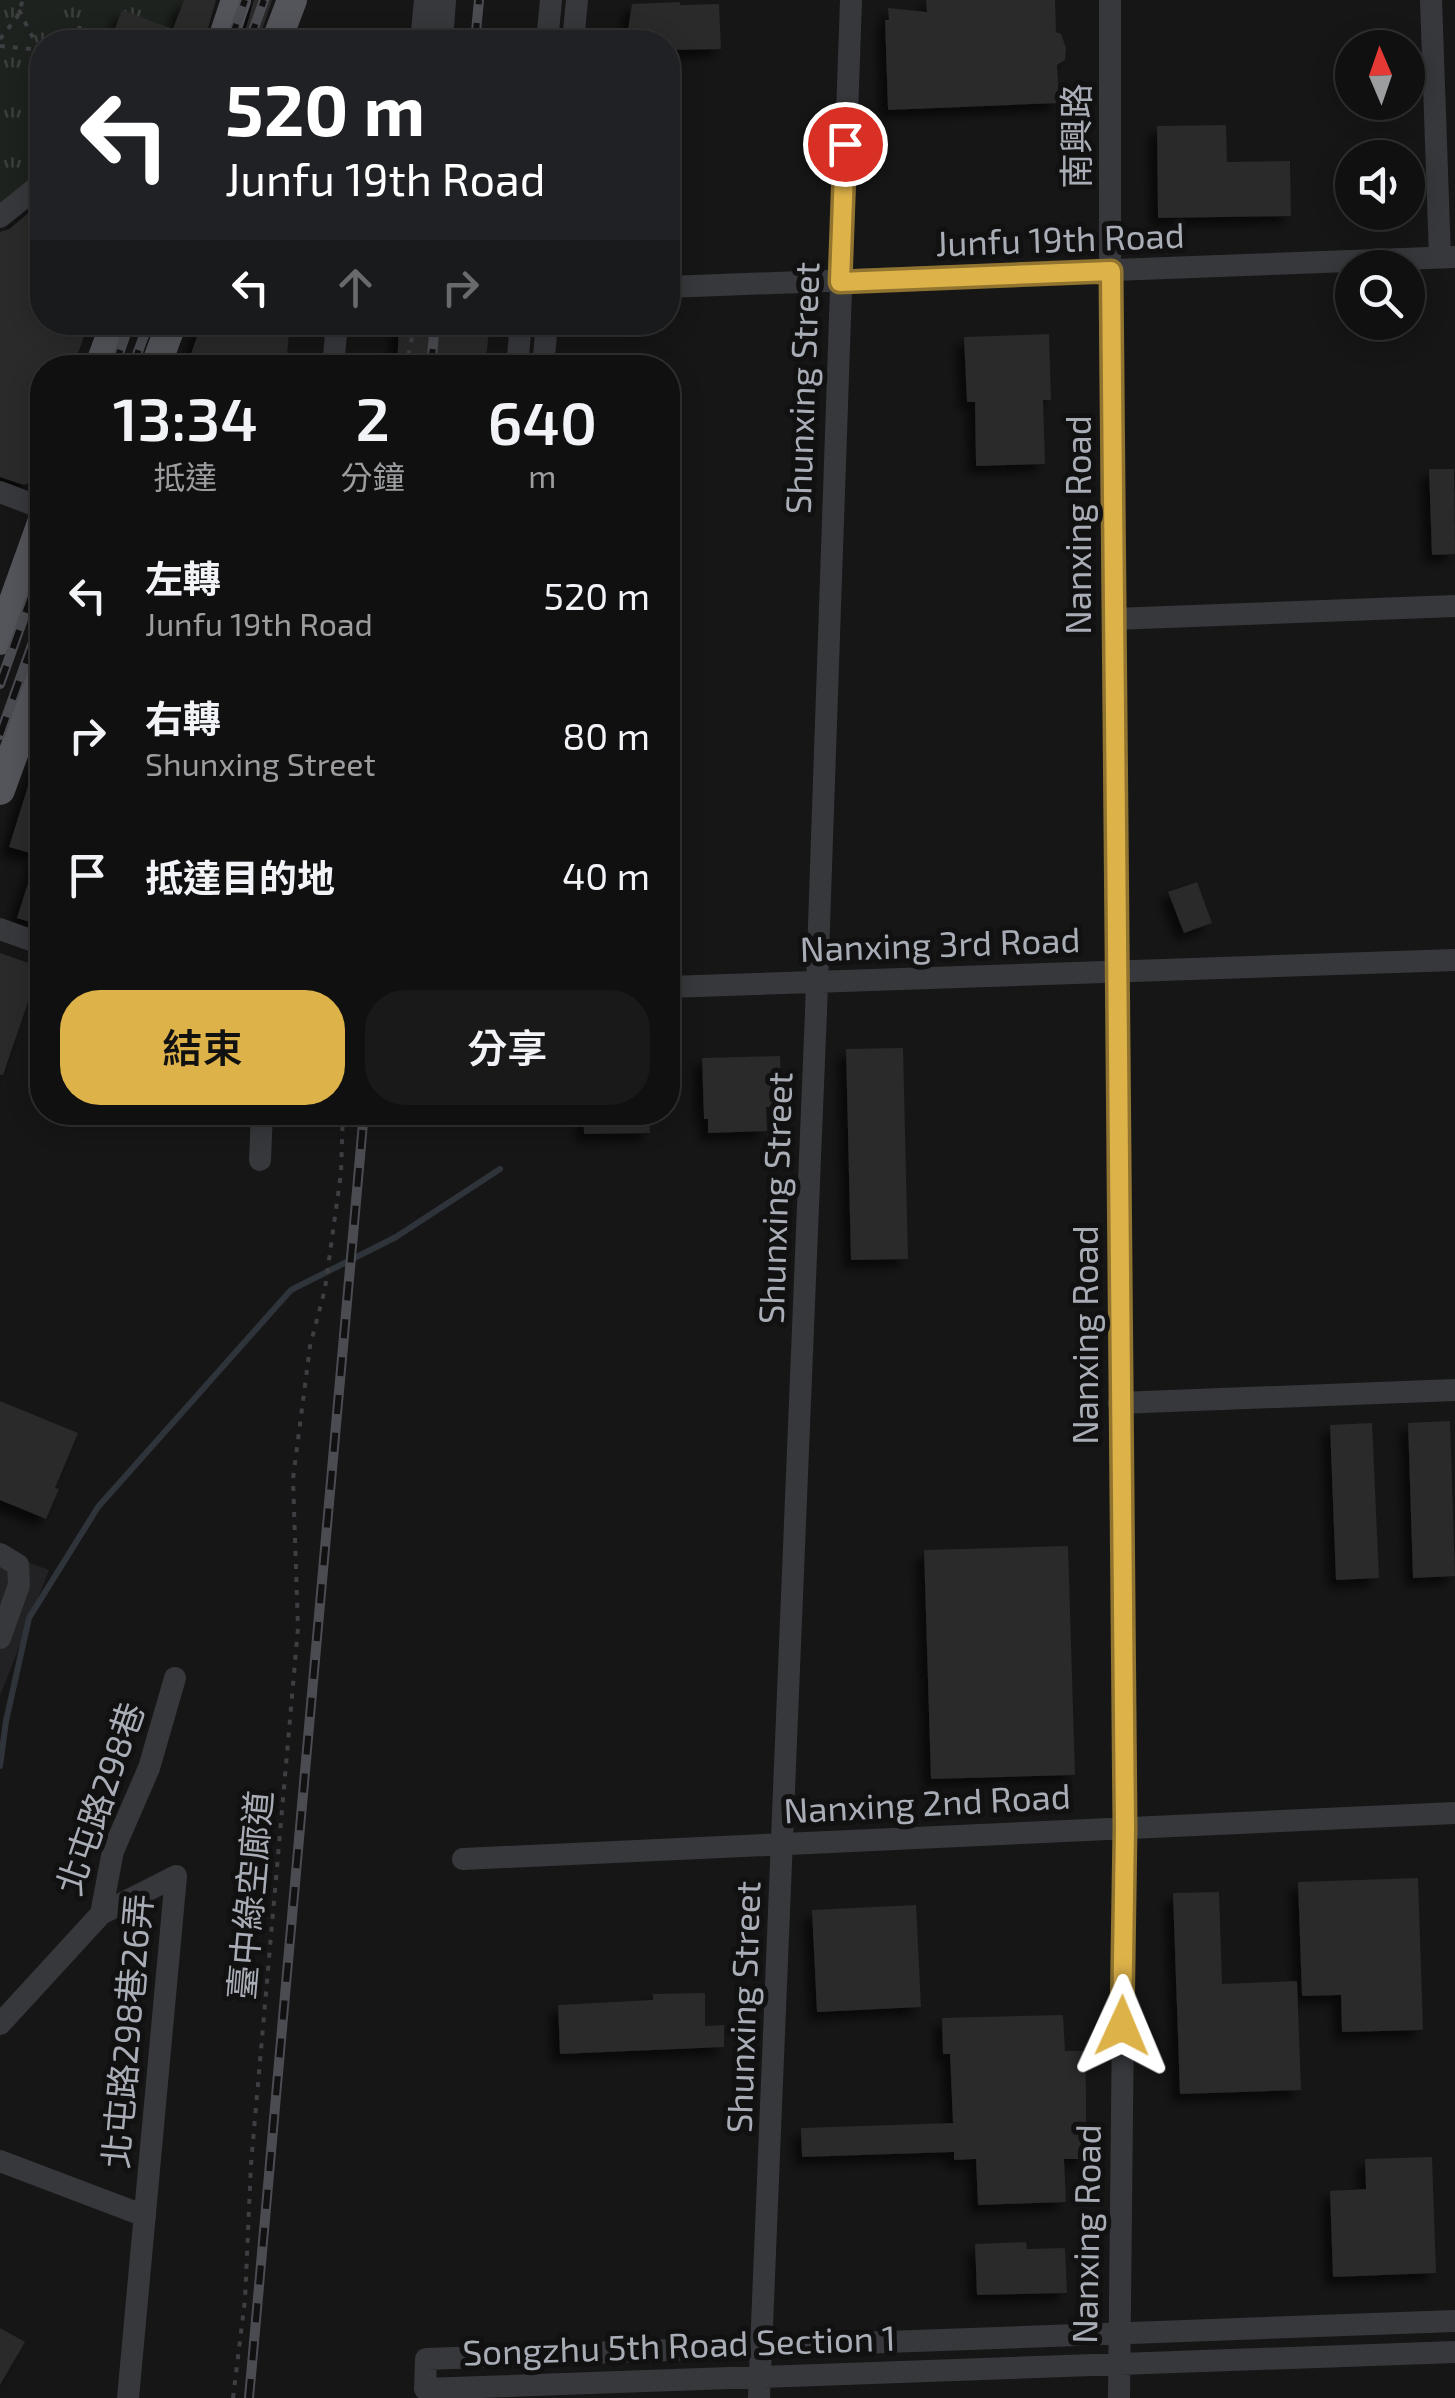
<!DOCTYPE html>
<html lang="zh-TW">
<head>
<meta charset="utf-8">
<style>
  :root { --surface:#101011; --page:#19191a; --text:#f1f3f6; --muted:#9c9d9f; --line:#303031; --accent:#ddb249 }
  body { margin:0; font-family:"Exo 2","Noto Sans TC",sans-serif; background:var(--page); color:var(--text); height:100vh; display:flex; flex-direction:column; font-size:38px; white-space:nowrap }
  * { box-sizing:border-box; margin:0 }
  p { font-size:32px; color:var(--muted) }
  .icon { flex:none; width:55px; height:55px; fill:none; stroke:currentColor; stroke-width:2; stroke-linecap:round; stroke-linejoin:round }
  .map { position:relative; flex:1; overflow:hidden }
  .panel { position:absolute; left:30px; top:355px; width:650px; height:770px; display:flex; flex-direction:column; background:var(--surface); border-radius:40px; box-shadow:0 5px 25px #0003,0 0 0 2px var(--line) }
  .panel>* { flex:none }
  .hud { position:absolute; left:30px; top:30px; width:650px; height:305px; border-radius:40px; box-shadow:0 5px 25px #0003,0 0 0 2px var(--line); background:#202124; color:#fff; overflow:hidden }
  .needle { width:65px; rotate:358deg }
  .controls { position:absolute; left:1335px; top:30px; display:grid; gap:20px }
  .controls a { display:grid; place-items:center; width:90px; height:90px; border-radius:50%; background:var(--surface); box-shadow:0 5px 25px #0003,0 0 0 2px var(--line); font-size:50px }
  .pin { position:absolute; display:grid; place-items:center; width:85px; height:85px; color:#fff; margin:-42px; border:5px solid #fff; border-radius:50%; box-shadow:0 2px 10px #0007 }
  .me { position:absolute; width:110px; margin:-55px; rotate:1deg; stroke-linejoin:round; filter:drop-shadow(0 0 8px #0008) }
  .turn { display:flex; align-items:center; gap:35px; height:210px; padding:0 30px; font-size:45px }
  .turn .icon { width:130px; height:130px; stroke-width:2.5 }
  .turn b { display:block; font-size:70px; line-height:85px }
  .lanes { display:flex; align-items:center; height:95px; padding:0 30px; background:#0003; justify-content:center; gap:50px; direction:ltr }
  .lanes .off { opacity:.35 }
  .eta { display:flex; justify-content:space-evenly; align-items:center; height:170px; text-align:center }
  .eta b { font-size:60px; font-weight:600; line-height:70px }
  .button { display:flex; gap:20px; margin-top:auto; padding:20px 30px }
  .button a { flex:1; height:115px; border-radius:40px; background:var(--accent); color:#111; font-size:40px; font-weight:600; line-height:115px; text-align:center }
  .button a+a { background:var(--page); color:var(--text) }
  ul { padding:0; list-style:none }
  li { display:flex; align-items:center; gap:30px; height:140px; padding:0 30px }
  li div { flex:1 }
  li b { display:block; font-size:38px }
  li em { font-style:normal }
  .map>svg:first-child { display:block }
  .built { fill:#222224 }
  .park { fill:url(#park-tufts) }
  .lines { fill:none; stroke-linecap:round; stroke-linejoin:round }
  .stream { stroke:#2e343a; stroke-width:6 }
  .building { fill:#29292b; filter:url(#shadow) }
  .path { stroke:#3e3f43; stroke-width:4; stroke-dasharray:5 8; stroke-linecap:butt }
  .minor { stroke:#37383c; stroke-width:22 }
  .major { stroke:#54555b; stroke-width:30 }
  .rail-casing { stroke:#4b4c51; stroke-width:10 }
  .rail { stroke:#111112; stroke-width:6; stroke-dasharray:19; stroke-linecap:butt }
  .route-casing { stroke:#90742f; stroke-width:25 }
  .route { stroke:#ddb249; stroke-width:18 }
  .labels { text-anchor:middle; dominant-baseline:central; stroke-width:10; stroke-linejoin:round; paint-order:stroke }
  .street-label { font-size:35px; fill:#a9adb6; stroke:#111112 }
</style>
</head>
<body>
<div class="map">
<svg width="1455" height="2398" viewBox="0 0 1455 2398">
  <defs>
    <pattern id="park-tufts" width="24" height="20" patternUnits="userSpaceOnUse" patternTransform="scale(2.5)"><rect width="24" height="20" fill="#1d221e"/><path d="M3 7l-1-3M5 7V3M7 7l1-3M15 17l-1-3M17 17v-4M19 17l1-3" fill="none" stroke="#3b3f3c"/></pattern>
    <filter id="shadow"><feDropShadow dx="-8" dy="8" stdDeviation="5" flood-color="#0009"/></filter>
  </defs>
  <rect width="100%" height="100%" fill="#161617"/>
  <path class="built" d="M0 1552 49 1570 0 1696Z"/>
  <path class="park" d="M0 0H206L194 42H42V183L0 217Z"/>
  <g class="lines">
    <path class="stream" d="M0 1766 6 1721 29 1618 98 1507 291 1290 396 1237 500 1169"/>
  </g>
  <path class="building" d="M184 0H216L204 42H110L122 10 173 29Z
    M254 0H272L258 42H242Z
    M926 0H1055L1056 32 1061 34 1066 48 1065 60 1057 65 1059 103 888 110 885 20H889L888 8 927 12Z
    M680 2V5L719 4 721 49 668 50V42H626L632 4Z
    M1226 125 1227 162 1290 161 1291 216 1158 218 1157 126Z
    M42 202V322H89L73 368H42V450L31 482 24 485 0 477V232L9 229Z
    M202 322H290L286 368H186Z
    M399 322H490L485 368H397Z
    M1049 334 1051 400H1043L1045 464 976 466 975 402H967L964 337Z
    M1429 469H1454L1455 554 1432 555Z
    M38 754 42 755V926L17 918 37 855 9 847Z
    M1197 882 1212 923 1184 933 1168 892Z
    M0 953 40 967 3 1075H0Z
    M903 1048 908 1259 851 1260 846 1049Z
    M780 1056 781 1093 773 1094V1107H766L767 1131 708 1133V1119H704L702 1058Z
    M583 1112H649L650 1133 584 1134Z
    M0 1401 78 1433 55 1488 59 1489 46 1519 0 1500Z
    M1450 1421 1455 1576 1413 1578 1408 1423Z
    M1372 1423 1379 1578 1336 1580 1330 1425Z
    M1068 1546 1075 1775 931 1779 924 1550Z
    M1418 1878 1423 2030 1342 2032 1341 1995 1302 1996 1298 1882Z
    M1219 1892 1222 1984 1297 1981 1301 2090 1180 2094 1173 1893Z
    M916 1905 921 2007 817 2012 812 1910Z
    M705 1993V2026L724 2025V2047L560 2054 558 2005 653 2000V1994Z
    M1063 2015 1065 2051H1085L1086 2095V2159H1064L1066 2202 978 2205 976 2159 954 2160V2152L802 2157 801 2128 953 2123 950 2054H943L942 2018Z
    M1432 2157 1436 2273 1333 2277 1330 2191 1366 2189 1365 2159Z
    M1026 2242 1027 2249 1065 2248 1067 2293 977 2295 975 2244Z
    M0 2328 25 2342 0 2385Z"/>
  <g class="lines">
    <path class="path" d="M19 10 37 46
      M0 39 17 17 23 0
      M75 42 80 26
      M0 46 42 50
      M406 368 415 322
      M233 2398 245 2300 251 2164 298 1628 293 1479 310 1346 325 1289 341 1173 343 1112"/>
    <path class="minor" d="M1110 0V319L1125 1828 1119 2398
      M1431 0 1440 257
      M421 42 425 0
      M442 42 445 0
      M547 42 551 0
      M573 42 577 0
      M0 217 42 183
      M668 287 1455 257
      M333 368 337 322
      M517 368 521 322
      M543 368 547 322
      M0 492 42 508
      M1114 619 1455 606
      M0 929 42 944
      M668 987 1455 960
      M260 1160 262 1112
      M1119 1403 1455 1390
      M0 1554 18 1565 19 1585 0 1638
      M463 1859 1455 1813
      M101 1914 176 1876 128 2398
      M0 2024 101 1914 113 1851 149 1768 175 1678
      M0 2161 145 2216
      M1455 2321 426 2359 425 2389 1455 2352
      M759 2398 816 1012 851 0"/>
    <path class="major" d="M222 42 236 0
      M276 42 292 0
      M99 368 116 322
      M155 368 172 322
      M0 640 42 523
      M0 790 42 674"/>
    <g class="rail-casing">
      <path id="rail" d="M230 42 245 0
        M249 42 264 0
        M475 42 479 0
        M114 368 130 322
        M132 368 149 322
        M431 368 435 322
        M0 684 42 566
        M0 735 42 617
        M249 2398 364 1112"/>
    </g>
    <use href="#rail" class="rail"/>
  </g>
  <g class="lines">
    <g class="route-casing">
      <path id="route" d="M845 144 840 282 1111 271 1125 1828 1122 2026"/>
    </g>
    <use href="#route" class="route"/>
  </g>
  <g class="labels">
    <g class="street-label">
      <text transform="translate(1075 136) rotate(-90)">南興路</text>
      <text transform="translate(1060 238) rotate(-2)">Junfu 19th Road</text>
      <text transform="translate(801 388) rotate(-88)">Shunxing Street</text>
      <text transform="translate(1077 525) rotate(-90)">Nanxing Road</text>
      <text transform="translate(940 943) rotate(-2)">Nanxing 3rd Road</text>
      <text transform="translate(774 1198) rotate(-88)">Shunxing Street</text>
      <text transform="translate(1084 1335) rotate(-90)">Nanxing Road</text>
      <text transform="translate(99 1798) rotate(-71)">北屯路298巷</text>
      <text transform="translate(927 1802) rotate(-3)">Nanxing 2nd Road</text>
      <text transform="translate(249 1895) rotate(-85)">臺中綠空廊道</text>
      <text transform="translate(742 2007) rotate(-88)">Shunxing Street</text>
      <text transform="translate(126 2031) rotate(-85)">北屯路298巷26弄</text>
      <text transform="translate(1085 2234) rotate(-89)">Nanxing Road</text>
      <text transform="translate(679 2344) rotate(-2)">Songzhu 5th Road Section 1</text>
    </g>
  </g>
</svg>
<div class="controls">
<a><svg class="needle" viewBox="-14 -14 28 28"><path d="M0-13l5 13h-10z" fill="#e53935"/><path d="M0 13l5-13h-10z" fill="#9c9d9f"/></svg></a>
<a><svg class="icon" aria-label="sound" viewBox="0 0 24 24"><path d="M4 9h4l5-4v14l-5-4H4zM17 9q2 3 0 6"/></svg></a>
<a><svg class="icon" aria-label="search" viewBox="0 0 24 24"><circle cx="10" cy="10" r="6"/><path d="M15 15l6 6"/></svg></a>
</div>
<div class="pin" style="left:845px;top:144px;background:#d93025"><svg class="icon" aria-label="arrive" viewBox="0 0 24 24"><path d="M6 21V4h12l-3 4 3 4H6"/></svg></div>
<svg class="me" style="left:1122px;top:2026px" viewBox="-20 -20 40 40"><path d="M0-17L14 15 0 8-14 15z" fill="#ddb249" stroke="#fff" stroke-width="4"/></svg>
<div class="hud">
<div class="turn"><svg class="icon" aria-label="left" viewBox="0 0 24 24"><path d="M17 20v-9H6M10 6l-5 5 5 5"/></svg><div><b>520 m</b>Junfu 19th Road</div></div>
<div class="lanes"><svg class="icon" aria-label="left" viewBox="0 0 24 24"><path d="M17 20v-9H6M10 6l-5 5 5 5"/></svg><svg class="icon off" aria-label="ahead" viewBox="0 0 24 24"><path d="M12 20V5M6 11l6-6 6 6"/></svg><svg class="icon off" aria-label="right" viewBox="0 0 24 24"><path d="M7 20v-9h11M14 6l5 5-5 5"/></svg></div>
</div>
<section class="panel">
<div class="eta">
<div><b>13:34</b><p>抵達</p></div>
<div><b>2</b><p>分鐘</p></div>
<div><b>640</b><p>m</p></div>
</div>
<ul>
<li><svg class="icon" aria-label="left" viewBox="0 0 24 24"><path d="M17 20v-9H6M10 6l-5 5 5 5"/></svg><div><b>左轉</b><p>Junfu 19th Road</p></div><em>520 m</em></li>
<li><svg class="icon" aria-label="right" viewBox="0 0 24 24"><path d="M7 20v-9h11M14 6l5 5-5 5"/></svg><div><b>右轉</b><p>Shunxing Street</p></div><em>80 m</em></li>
<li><svg class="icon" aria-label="arrive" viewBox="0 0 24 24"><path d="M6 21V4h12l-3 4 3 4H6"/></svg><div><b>抵達目的地</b></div><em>40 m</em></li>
</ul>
<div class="button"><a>結束</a><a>分享</a></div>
</section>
</div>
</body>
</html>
